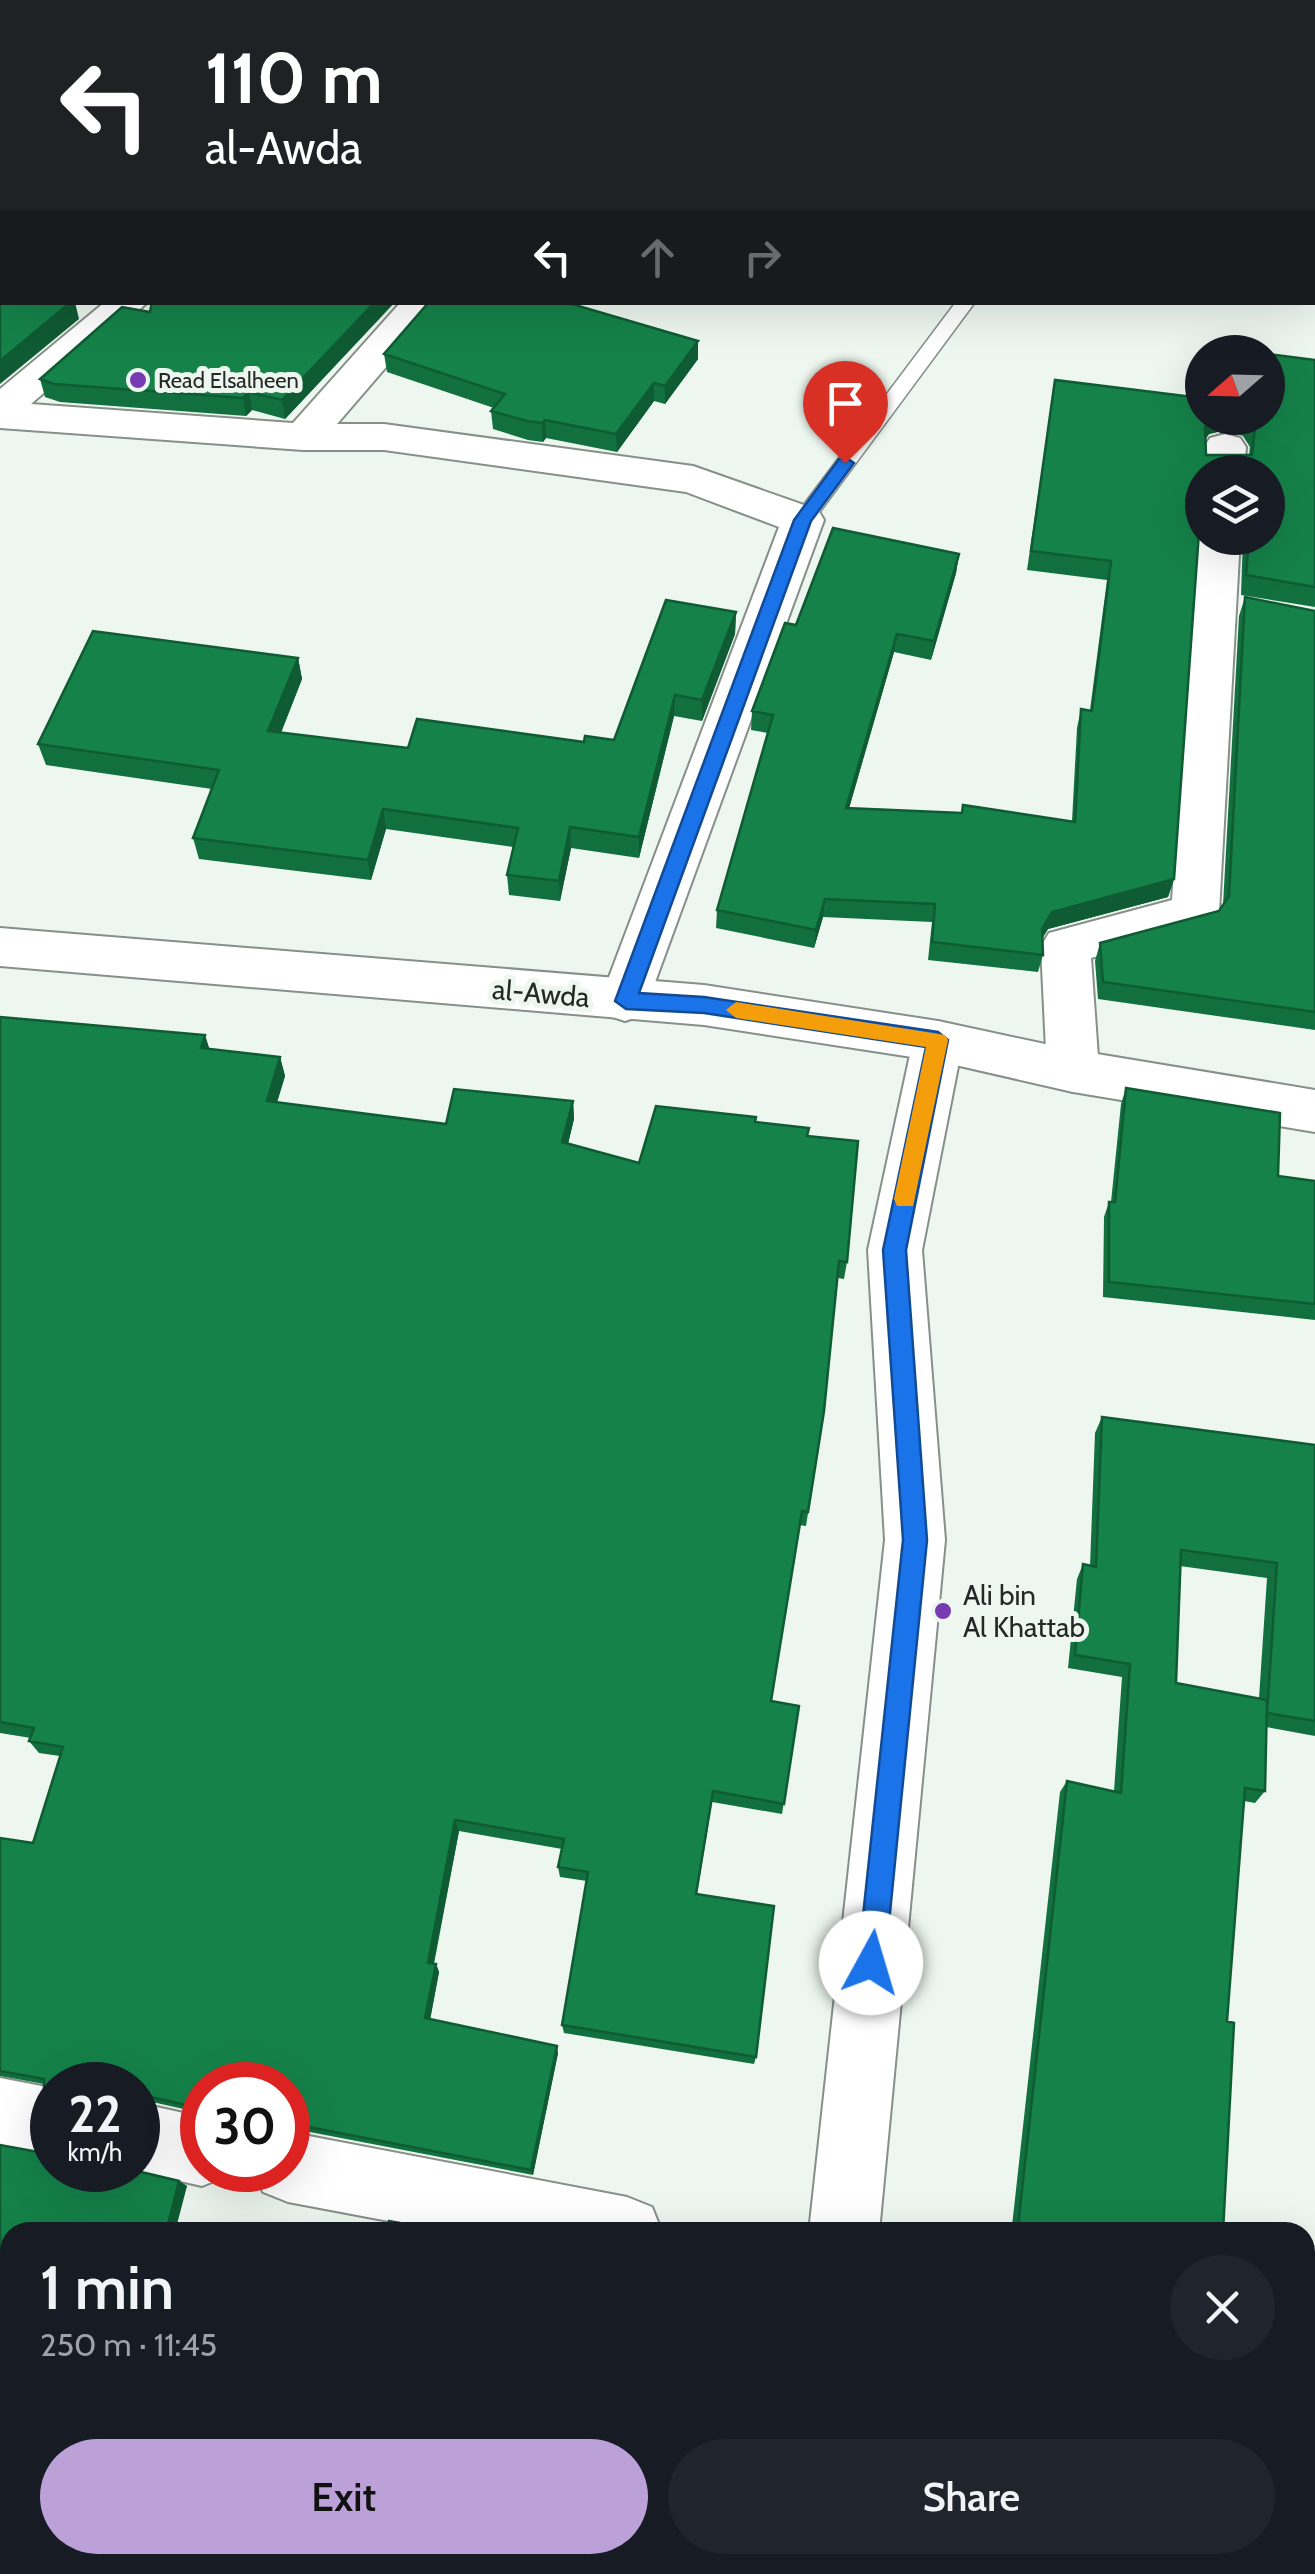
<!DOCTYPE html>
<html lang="en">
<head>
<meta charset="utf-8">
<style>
  :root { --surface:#171b24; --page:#20242c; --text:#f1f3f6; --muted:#9ea1a6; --accent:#bba1d7 }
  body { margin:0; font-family:Cabin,sans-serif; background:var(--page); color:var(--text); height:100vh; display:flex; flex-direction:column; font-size:38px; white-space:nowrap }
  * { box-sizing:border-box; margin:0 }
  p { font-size:32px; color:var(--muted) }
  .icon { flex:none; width:55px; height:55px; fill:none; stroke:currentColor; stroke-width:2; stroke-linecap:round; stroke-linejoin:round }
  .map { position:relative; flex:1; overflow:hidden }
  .side { position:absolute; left:0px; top:2222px; width:1315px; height:352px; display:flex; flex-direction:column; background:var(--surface); border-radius:30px 30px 0 0; box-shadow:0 10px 40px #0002 }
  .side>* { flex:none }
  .banner { position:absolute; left:0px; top:0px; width:1315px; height:305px; box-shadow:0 10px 40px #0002; background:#202124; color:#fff; overflow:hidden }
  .needle { width:65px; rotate:250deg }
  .fabs { position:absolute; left:1185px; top:335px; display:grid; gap:20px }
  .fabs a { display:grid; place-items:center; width:100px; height:100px; border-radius:50%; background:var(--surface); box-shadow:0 10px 40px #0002; font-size:50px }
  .speed { position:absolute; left:30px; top:2062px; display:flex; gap:20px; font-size:50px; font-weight:700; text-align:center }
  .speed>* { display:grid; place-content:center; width:130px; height:130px; border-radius:50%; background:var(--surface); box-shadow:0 10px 40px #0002; line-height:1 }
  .speed small { font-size:25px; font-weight:400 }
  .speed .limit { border:15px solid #d22; background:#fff; color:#111 }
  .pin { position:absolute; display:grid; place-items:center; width:85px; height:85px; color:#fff; margin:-102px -42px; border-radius:50% 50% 50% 0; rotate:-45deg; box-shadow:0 0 10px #0007 }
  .pin .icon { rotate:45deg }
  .me { position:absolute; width:110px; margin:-55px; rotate:6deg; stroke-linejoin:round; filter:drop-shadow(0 0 8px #0008) }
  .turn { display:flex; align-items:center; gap:35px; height:210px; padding:0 40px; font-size:45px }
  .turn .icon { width:130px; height:130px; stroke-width:2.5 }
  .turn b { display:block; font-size:70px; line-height:85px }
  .lanes { display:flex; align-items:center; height:95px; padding:0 40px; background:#0003; justify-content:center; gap:50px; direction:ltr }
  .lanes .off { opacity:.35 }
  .round { display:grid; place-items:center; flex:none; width:105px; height:105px; border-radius:52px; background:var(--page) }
  .headline { display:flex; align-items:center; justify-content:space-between; height:170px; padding:0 40px }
  h1 { font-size:60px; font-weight:600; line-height:75px }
  .button { display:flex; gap:20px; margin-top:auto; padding:20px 40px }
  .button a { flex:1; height:115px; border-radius:60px; background:var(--accent); color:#111; font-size:40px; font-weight:600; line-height:115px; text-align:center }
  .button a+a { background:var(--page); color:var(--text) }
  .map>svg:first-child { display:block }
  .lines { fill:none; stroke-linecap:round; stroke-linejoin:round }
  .service-casing { stroke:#868f89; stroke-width:3 }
  .minor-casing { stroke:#868f89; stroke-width:4 }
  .secondary-casing { stroke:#868f89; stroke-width:4 }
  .service { fill:#fff; fill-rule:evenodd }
  .minor { fill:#fff; fill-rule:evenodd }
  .secondary { fill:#fff; fill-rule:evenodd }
  .wall { fill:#12703f; fill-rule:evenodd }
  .shaded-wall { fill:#0f5b33 }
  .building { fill:#158249; stroke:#0f5b33; stroke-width:2.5 }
  .route { fill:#1a73e8; stroke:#114b97; stroke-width:2.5 }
  .slow { fill:#f59e0b }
  .poi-dot { fill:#783cb2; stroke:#edf6ef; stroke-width:4 }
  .labels { text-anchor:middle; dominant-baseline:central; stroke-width:10; stroke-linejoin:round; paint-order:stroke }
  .far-poi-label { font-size:22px; fill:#252826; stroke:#edf6ef; text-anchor:start }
  .street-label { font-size:28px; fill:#252826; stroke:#edf6ef }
  .poi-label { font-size:28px; fill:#252826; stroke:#edf6ef; text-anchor:start }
</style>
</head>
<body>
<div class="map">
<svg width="1315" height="2574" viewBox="0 0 1315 2574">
  <rect width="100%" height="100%" fill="#edf6ef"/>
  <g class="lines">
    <g class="service-casing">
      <path id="service" d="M956 302H975L810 525H796L792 520 796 515Z"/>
    </g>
    <g class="minor-casing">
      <path id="minor" d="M105 302H148L31 404 293 423 401 302H442L337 424H384L693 466 818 510 824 520 643 1015 625 1021 607 1015 600 1001 779 527 686 492 384 450H303L0 428V389Z
        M1225 434 1240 438 1246 447 1244 472H1203L1204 447 1210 438Z
        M1202 530V538H1240L1219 912 1212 925 1091 958 1099 1071 1091 1086 1073 1092 1055 1086 1047 1071 1041 946 1049 933 1172 900 1198 538Z
        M938 1021 956 1027 963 1041 922 1250 945 1540 879 2232H809L885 1540 868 1250 913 1041 920 1027Z
        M0 2078 52 2088V2156L0 2146Z
        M138 2103 202 2117V2170H229L227 2176 202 2186 132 2170H138Z
        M288 2132 627 2197 652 2207 662 2232H447L288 2202 263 2192 254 2170H288Z
        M761 2565H837L836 2574H760Z"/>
    </g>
    <g class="secondary-casing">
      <path id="secondary" d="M0 928 704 985 938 1021 1073 1050 1315 1090V1132L1073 1092 938 1061 704 1025 0 966Z"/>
    </g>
    <use href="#service" class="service"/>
    <use href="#minor" class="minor"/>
    <use href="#secondary" class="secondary"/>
  </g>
  <path class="wall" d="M93 0H818L827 2H94Z
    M1312 101H1315V270H1312Z
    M152 302H395L285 419 252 410 246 416 60 402 45 397 40 379 150 312Z
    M429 302H572L571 304 698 341V359L665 404 654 401 617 452 546 438 543 442 528 440 493 429 491 411 494 408 387 372 384 354Z
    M1315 360V607L1241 595 1243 538H1268L1202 472V529L1201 526 1199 530 1174 879 1168 897 1048 929 1042 939 1043 955 1038 972 928 960 932 922 823 917 814 948 716 928 717 910 768 733 751 730 752 711 796 625 959 554 956 573 931 660 894 652 849 808 1072 821 1077 728 1081 709 1090 710 1107 580 1027 570 1055 380 1202 418H1268ZM1226 430 1243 436 1250 447 1249 455H1206L1205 439 1209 434Z
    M1245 597 1315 611V1030L1098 999 1095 961 1100 943 1219 911 1223 905 1239 616Z
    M736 612 735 634 702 721 674 716 639 858 571 848 560 901 509 895 507 875 513 847 386 829 371 880 199 859 193 838 212 789 46 765 38 744 298 658 302 679 281 733 408 748 614 740Z
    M0 1017 205 1035 209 1049 280 1057 285 1076 277 1102 446 1124 573 1101 574 1119 568 1144 639 1163 755 1122 808 1136 847 1262 844 1279 838 1278 824 1411 806 1526 799 1525 771 1701 799 1706 782 1814 712 1802 697 1894 756 2057 754 2064 564 2033 562 2025 587 1881 560 1877 558 1867 562 1849 459 1831 434 1964H436L439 1972 430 2019 558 2053 533 2175 289 2128 288 2130V2085H202V2118L197 2112 139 2099 138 2100V2085L52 2170 179 2181 187 2186 10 2565H96L94 2574H0L44 2153V2084L0 2076V1838L33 1843 60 1756 39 1753 29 1741 31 1738 0 1733Z
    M1126 1088 1278 1176 1315 1181V1320L1103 1297 1104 1217 1109 1202H1111L1121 1104Z
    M1102 1417 1315 1445V1736L1266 1727 1265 1791 1255 1803 1244 1801 1227 2021 1223 2232H977V2229L983 2224 1012 2226 1060 1792 1067 1781 1114 1791 1122 1677 1068 1668 1077 1579 1083 1564 1090 1566 1095 1433ZM1180 1566 1267 1578 1259 1698 1176 1683Z
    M916 2565H1265L1264 2574H914Z"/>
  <path class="shaded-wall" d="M2 136V159L0 161V138Z
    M71 302H75L79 319 0 384V361Z
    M375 302H395L285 419 282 400Z
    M698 341V359L665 404V386Z
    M654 383V401L617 452 616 434Z
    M249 392 252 410 246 416 243 398Z
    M1212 418H1230L1226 430 1209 434 1200 447 1205 427Z
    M545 420 546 438 543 442 542 423Z
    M959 554 956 573 931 660 934 641Z
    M736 612 735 634 702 721V700Z
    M897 634 894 652 844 826 846 808Z
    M298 658 302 679 273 752 268 731Z
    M675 695 674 716 639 858V837Z
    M383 809 386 829 371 880 368 860Z
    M570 827 571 848 560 901 559 881Z
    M1174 879 1168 897 1048 929 1037 946 1042 929 1052 912Z
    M825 899 823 917 814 948 816 930Z
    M205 1035 211 1054 201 1048Z
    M280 1057 285 1076 272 1119 267 1101Z
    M573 1101 574 1119 564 1160 562 1142Z
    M455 1820 459 1831 432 1971 428 1963Z
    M436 1964 439 1972 429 2026 425 2018Z
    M557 2046 558 2053 533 2175 531 2170Z
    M179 2181 187 2186 175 2232H166Z
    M85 2565H96L94 2574H83Z"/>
  <path class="building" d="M116 0H818L827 2H125Z
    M0 71 2 72V136L0 138Z
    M1312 101H1315V252H1312Z
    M0 289H2V302H71L0 361Z
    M152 302H375L282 400 249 392 243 398 54 384 40 379 122 307 150 312Z
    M429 302H565L698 341 665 386 654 383 616 434 545 420 542 423 527 421 491 411 505 394 384 354Z
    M1268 354 1315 360V587L1246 575 1249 538H1268V472H1202V514L1200 518 1174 879 1052 912 1042 929 1043 955 932 942 935 904 825 899 816 930 717 910 773 715 752 711 785 623 796 625 833 528 959 554 934 641 897 634 846 808 962 813 963 805 1075 822 1081 709 1092 711 1111 561 1031 551 1055 380 1202 398V418H1212L1205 427 1206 455H1252L1255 428 1249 418H1268Z
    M1245 597 1315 611V1012L1103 982 1100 943 1219 911 1229 896Z
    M666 600 736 612 702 700 675 695 639 837 570 827 559 881 507 875 518 828 383 809 368 860 193 838 219 770 38 744 93 631 298 658 268 731 408 748 417 719 584 742 585 736 614 740Z
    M0 1017 205 1035 201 1048 280 1057 267 1101 446 1124 454 1089 573 1101 562 1142 639 1163 656 1106 756 1117 755 1122 809 1128 807 1136 858 1141 847 1262 839 1261 824 1411 808 1512 802 1511 771 1701 799 1706 784 1804 713 1791 696 1894 774 1906 756 2057 562 2025 588 1872 558 1867 564 1839 455 1820 428 1963 436 1964 425 2018 557 2046 531 2170 288 2123V2085H202V2115H198L195 2107 138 2094V2085H52V2170H133L179 2181 166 2232H10V2565H85L83 2574H0V2145L44 2153V2079L0 2071V1838L33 1843 63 1747 29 1741 34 1728 0 1722Z
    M1126 1088 1280 1113 1278 1176 1315 1181V1304L1109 1282V1202H1115Z
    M1102 1417 1315 1445V1721L1267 1713 1277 1563 1181 1550 1176 1683 1267 1700 1265 1791 1245 1788 1227 2021 1234 2023 1223 2232H983V2224L1018 2227 1067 1781 1121 1793 1130 1664 1075 1655 1083 1564 1096 1567Z
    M389 2221 443 2231 525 2232H386Z
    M1305 2271 1315 2272V2349L1305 2348Z
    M227 2565H648L646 2574H225Z
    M921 2565H1265L1264 2574H919Z"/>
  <path class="route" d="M845 457 854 463 811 521 639 993 704 997 938 1032 948 1040 906 1250 927 1540 885 1963 881 1973 871 1977 862 1973 858 1963 903 1540 883 1250 926 1047 704 1013 626 1009 615 1001 794 520 839 459Z"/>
  <path class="slow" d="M736 1002 945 1035 948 1040 913 1206H897L894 1199 926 1047 736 1018 726 1010Z"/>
  <g class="poi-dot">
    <circle cx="138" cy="380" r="10"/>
    <circle cx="943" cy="1611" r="10"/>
  </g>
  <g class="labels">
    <g class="far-poi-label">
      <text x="158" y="380">Read Elsalheen</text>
    </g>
    <g class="street-label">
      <text transform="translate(541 993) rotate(5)">al-Awda</text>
    </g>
    <g class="poi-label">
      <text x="963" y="1595">Ali bin<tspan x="963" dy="32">Al Khattab</tspan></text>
    </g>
  </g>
</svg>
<div class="fabs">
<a><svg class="needle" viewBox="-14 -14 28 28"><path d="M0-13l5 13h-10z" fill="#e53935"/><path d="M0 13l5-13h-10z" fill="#9ea1a6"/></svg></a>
<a><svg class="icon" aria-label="layers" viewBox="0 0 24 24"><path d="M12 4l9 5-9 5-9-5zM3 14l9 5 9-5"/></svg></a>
</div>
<div class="speed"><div>22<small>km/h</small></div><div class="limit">30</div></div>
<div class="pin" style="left:845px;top:463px;background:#d93025"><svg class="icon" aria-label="arrive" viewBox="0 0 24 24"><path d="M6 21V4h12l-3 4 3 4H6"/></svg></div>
<svg class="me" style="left:871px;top:1963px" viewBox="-20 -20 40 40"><circle r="19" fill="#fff"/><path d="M0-13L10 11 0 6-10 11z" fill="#1a73e8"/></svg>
<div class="banner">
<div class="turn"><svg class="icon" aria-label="left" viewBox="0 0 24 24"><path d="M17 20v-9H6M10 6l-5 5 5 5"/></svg><div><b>110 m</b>al-Awda</div></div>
<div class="lanes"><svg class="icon" aria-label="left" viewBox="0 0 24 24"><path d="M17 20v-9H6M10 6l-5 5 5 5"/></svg><svg class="icon off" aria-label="ahead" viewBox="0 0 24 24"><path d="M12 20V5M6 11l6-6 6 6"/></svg><svg class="icon off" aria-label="right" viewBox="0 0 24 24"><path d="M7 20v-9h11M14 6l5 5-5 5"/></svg></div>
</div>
<section class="side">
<div class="headline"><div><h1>1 min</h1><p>250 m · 11:45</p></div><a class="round"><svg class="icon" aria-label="close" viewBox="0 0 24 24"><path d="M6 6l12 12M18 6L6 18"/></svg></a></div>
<div class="button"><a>Exit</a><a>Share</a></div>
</section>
</div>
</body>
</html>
